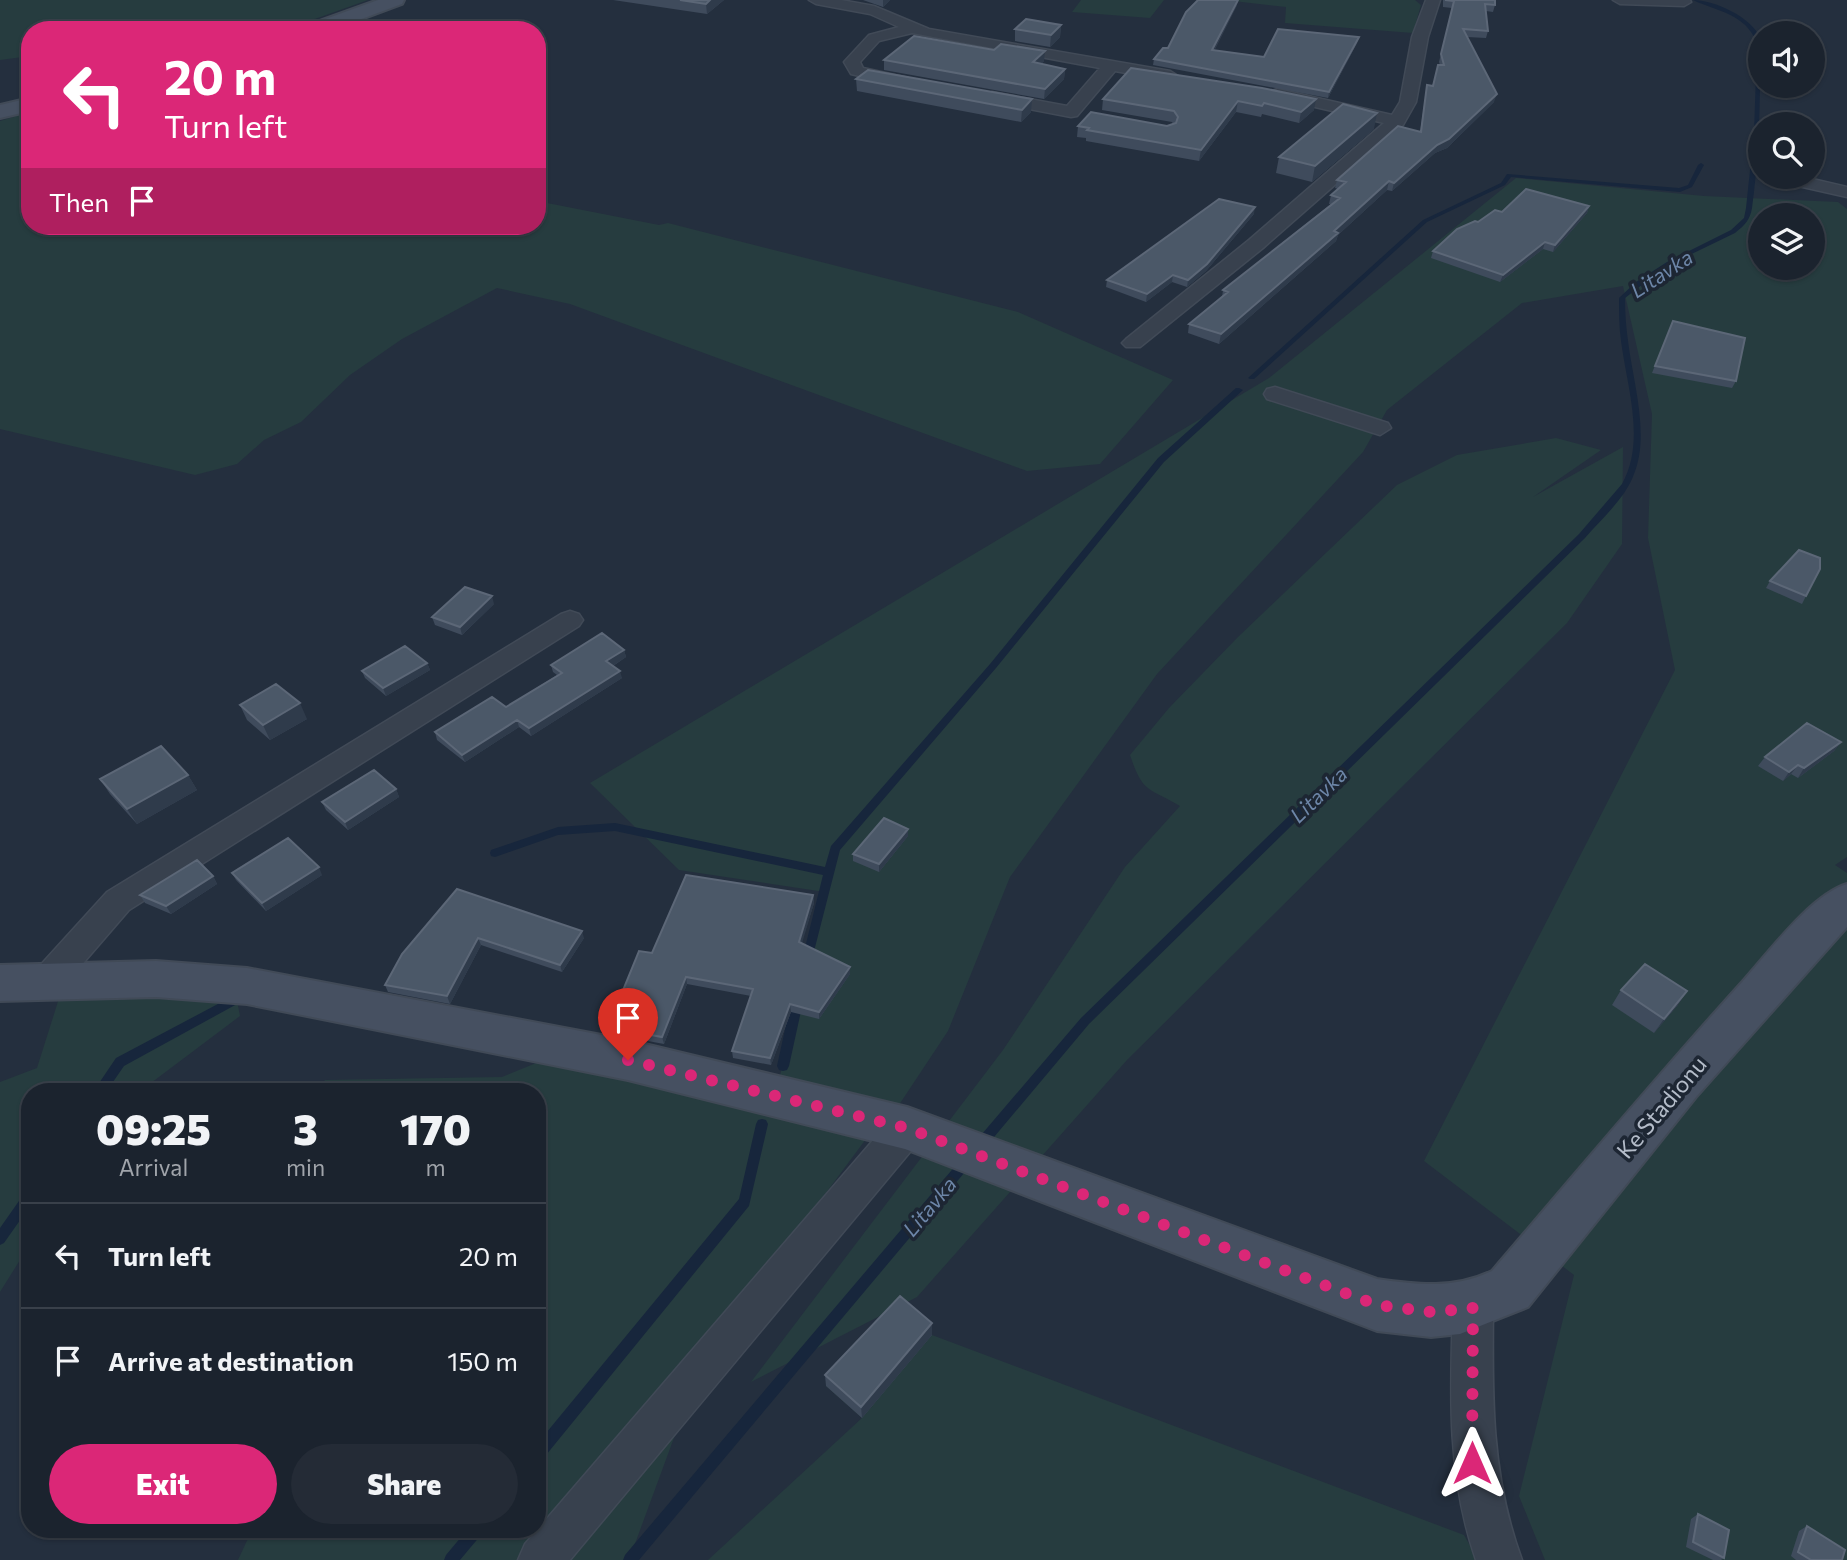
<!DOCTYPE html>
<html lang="en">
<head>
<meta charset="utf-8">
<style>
  :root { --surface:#1b232e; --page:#242b36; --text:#f1f3f6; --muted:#a0a4aa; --line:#39404a; --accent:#db2777 }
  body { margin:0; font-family:Commissioner,sans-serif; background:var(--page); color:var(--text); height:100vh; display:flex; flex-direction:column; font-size:26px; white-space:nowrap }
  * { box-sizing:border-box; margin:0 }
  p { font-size:23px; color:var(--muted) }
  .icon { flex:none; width:38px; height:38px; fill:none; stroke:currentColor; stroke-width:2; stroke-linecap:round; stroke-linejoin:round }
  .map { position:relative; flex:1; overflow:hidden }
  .panel { position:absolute; left:21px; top:1083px; width:525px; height:455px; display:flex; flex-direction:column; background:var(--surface); border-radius:28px; box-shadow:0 2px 5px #0004,0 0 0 2px var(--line) }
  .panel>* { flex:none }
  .hud { position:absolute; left:21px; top:21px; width:525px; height:214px; border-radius:28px; box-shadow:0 2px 5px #0004,0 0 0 2px var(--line); background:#db2777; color:#fff; overflow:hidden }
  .controls { position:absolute; left:1748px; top:21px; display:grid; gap:14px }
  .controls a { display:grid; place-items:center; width:77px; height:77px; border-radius:50%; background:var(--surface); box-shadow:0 2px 5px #0004,0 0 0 2px var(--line); font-size:35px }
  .pin { position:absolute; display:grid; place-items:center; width:60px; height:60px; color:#fff; margin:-72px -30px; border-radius:50% 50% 50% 0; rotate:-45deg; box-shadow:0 0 7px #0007 }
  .pin .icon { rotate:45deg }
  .me { position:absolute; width:77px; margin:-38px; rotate:0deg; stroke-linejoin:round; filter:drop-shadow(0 0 5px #0008) }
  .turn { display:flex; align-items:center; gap:24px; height:147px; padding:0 28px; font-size:32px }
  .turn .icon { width:91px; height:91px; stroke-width:2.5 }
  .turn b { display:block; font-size:49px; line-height:60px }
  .then { display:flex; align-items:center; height:66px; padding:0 28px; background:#0003; gap:14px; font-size:26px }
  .eta { display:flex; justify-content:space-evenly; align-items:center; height:119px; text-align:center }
  .eta b { font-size:42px; font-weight:800; line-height:49px }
  .action { display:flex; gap:14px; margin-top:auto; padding:14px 28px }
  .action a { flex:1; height:80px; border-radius:42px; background:var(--accent); color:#fff; font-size:28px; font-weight:800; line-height:80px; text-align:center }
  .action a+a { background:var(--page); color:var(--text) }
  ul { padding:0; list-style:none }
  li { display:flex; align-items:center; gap:21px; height:105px; padding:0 28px; border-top:2px solid var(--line) }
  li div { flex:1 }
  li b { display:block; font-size:26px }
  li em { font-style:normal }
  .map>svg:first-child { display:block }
  .green { fill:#263c3f; fill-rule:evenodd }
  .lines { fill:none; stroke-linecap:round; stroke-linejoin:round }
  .stream { fill:#17263c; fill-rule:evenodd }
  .street-casing { stroke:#414a57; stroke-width:3 }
  .secondary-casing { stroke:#414a57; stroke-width:4 }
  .street { fill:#38414e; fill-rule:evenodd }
  .secondary { fill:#465061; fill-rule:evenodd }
  .wall { fill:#3f4b5c }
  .shaded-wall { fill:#2f3b4b }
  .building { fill:#4b5868; stroke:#5c6777; stroke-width:2 }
  .route { stroke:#db2777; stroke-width:12; stroke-dasharray:0 21.6 }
  .labels { text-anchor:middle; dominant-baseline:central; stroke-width:7; stroke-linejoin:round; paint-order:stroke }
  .water-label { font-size:21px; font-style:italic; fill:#6d86a8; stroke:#1d2633 }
  .near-street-label { font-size:23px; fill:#b4bcc9; stroke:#1d2633 }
</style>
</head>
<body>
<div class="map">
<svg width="1847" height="1560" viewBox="0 0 1847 1560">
  <rect width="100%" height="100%" fill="#242f3e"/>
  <path class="green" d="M0 0H368L284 30H30V56L0 60Z
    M1081 0H1164L1150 18 1072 12Z
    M1225 0H1415L1421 5 1413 33 1285 23 1286 7Z
    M30 112V226H537V201L659 225 668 223 1018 312 1173 380 1100 464 1027 471 570 304 497 288 402 339 350 375 301 422 264 440 237 464 195 475 0 429V121Z
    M1516 178 1704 196 1838 202 1847 209V857L1835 865 1847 873V1560H1545L1519 1496 1574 1275 1424 1161 1675 670 1648 538 1652 414 1623 286 1522 303 1387 410 1363 452 1157 674 1010 877 948 1031 893 1114 777 1088 825 892 679 870 590 783 1269 378ZM1760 215H1813V268H1760Z
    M1556 438 1601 450 1533 497 1623 447 1622 544 1567 623 1127 1060 917 1297 751 1382 1003 1050 1125 867 1180 806C1148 787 1143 794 1130 755L1169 708 1238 637 1397 485 1457 455Z
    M231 971 240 1016 139 1092H30V1244L0 1292V1082L37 1068 61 992Z
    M568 1050 880 1120 703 1359 629 1560H238L252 1530H537V1092H315L325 1080 502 1077Z
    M900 1308 932 1335 1464 1535 1478 1560H708L862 1418 826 1386Z"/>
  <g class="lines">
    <path class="stream" d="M1693 0C1714 0 1752 17 1760 38 1763 49 1760 64 1760 75 1760 118 1758 164 1752 208 1750 220 1745 225 1735 233L1671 264 1647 281 1625 298C1625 313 1626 327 1628 341 1633 382 1650 435 1634 474 1625 499 1602 518 1585 538L1089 1024 984 1149 980 1150 976 1149 974 1145 976 1141 1081 1018 1579 534 1622 484C1646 441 1627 387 1621 341 1619 327 1619 313 1619 298L1636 282 1667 262 1731 230 1744 218 1746 208 1754 133 1757 43C1745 13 1718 12 1693 0Z
      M1701 163 1704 165 1692 187 1680 192 1511 177 1505 185 1427 222 1254 379H1250L1248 378 1423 220 1501 183 1507 174 1679 188 1688 185 1698 165Z
      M1236 388H1239L1243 390 1164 462 996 668 840 850 811 963 807 964 803 963 802 960 823 875 615 831 558 835 495 857 491 856 490 853 491 850 558 827 615 823 825 867 831 846 990 664 1158 458Z
      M233 996 237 998 239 1001 237 1004 124 1066 106 1092H93L116 1058Z
      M797 997 801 999 803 1002 789 1066 787 1070 783 1071 779 1070 777 1066 791 1002 793 999Z
      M762 1119 766 1120 768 1124 749 1206 542 1460 537 1462V1444L739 1199 756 1124 758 1120Z
      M966 1156 970 1158 972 1162 970 1166 639 1560H623L625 1555 962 1158Z
      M30 1189V1206L4 1243 0 1245V1228L26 1191Z
      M467 1530H483L481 1535 460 1560H444L446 1555Z"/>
    <g class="street-casing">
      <path id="street" d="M809 0H841L874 6 929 29 1170 71 1178 76 1170 81 1115 71 1077 116 1071 117 992 102 984 97 992 92 1067 106 1100 68 912 33 879 41 860 62 863 68 908 78 910 81 902 86 851 74 844 62 869 35 899 27 870 14 816 4Z
        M1426 0H1440L1428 37 1416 102 1403 125 1263 248 1140 347H1126L1122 343 1126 339 1249 240 1384 123 1272 97V91L1278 89 1392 115 1400 102 1412 37Z
        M1613 0H1690L1691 2 1684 6 1620 4Z
        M1773 177H1804L1847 187V197L1776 181Z
        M1275 387 1388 423 1391 428 1380 435 1267 399 1264 394 1267 389Z
        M570 611 579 614 583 620 579 626 129 910 60 990 48 994 36 990 31 980 36 970 107 892 561 614Z
        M907 1112 920 1116 925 1128 920 1140 570 1560H518L525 1544 894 1116Z
        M1473 1288 1487 1294 1493 1308C1492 1395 1491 1477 1522 1560H1476C1447 1477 1450 1395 1453 1308L1459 1294Z"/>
    </g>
    <g class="secondary-casing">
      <path id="secondary" d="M378 0H404L402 4 332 30H303L306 26Z
        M30 98V111L0 118V105Z
        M1847 884V927L1696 1097 1528 1307 1460 1334 1431 1337 1377 1331 905 1149 628 1080 247 1004 156 997 0 1001V965L156 961 247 968 628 1040 907 1107 1377 1279C1418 1285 1454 1289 1492 1271 1575 1174 1657 1076 1743 981 1769 952 1811 895 1847 884Z"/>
    </g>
    <use href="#street" class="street"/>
    <use href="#secondary" class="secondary"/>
  </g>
  <path class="wall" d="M613 0H724L707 14Z
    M863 0H890L883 7Z
    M1443 0H1495V5L1493 12 1486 11 1488 31 1486 38 1467 37 1494 102 1447 148 1435 153 1392 191 1387 190 1338 235 1336 241 1219 344 1188 333 1189 324 1222 297 1223 290 1331 204H1329L1331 195 1338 189 1335 188 1337 180 1420 132 1427 85 1433 86 1440 65 1439 62 1452 8 1443 7Z
    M1237 5 1214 51 1264 57 1359 37 1357 43 1328 98 1153 65 1154 59Z
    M1061 25 1060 37 1050 47 1015 41V29Z
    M884 60 1044 61 1041 64 1065 69 1064 79 1044 99 884 70Z
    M1131 68 1314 110 1299 123 1262 114 1261 117 1236 112 1199 161 1086 141V138L1077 137 1078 126H1167L1173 124 1172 122 1102 110 1103 99Z
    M856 79 1031 112 1021 122 857 91Z
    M1374 129 1312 182 1276 173 1279 157Z
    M1589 206 1587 213 1553 252 1543 249 1500 282 1431 258 1433 251 1478 222 1502 212Z
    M1254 214 1206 271 1187 287 1172 282 1146 302 1106 287 1107 280Z
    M1673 321 1736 381 1732 388 1652 373Z
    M1770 581 1806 596 1802 604 1766 588Z
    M494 604 462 635 435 625 432 617Z
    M624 650 626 657 613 666 622 678 531 736 519 727 465 762 437 740 435 732 506 707 557 675 553 672 551 665Z
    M427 663 430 670 386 696 365 678 362 671Z
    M240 705 307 719 270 740 247 720Z
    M1841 742 1834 751 1798 778 1791 774 1783 781 1758 766 1765 757Z
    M188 775 197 790 137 824 110 794 100 779Z
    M396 789 399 797 348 830 326 810 322 802Z
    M908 836 879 872 853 861V854Z
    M232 873 322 875 266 911 236 880Z
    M213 876 217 884 171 914 145 903 140 895Z
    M457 889 584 938 562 972 481 945 450 1004 388 992 385 985Z
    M813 895 814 903 801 944 850 967V974L819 1019 791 1012 771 1065 733 1058 732 1051 751 996 687 984 664 1044 610 1034 608 1027 652 953Z
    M1621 990 1687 991 1677 1006 1654 1033 1612 1005Z
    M932 1323V1335L862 1418 826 1386 825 1375Z
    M1698 1514 1724 1558 1721 1560H1713L1686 1547 1691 1519Z
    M1807 1526 1842 1560H1796L1791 1556 1799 1531Z"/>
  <path class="shaded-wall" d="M710 0H724L707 14 706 4Z
    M883 0H890L883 7Z
    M1238 0 1237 5 1211 57 1212 50Z
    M1061 25 1060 37 1050 47 1051 35Z
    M1359 37 1357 43 1328 98 1329 92Z
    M1045 51 1044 61 1032 72 1033 62Z
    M1065 69 1064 79 1044 99 1045 89Z
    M1497 94 1494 102 1447 148 1435 153 1392 191 1394 183Z
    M1032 99 1031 112 1021 122 1022 110Z
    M1316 99 1314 110 1299 123 1301 112Z
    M1238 101 1236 112 1199 161 1201 150Z
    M1377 113 1374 129 1312 182 1315 166Z
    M1389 181 1387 190 1338 235 1336 241 1219 344 1221 334Z
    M1589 206 1587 213 1553 252 1555 245Z
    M1255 207 1254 214 1206 271 1187 287 1188 280Z
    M1545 242 1543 249 1500 282 1503 275Z
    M1173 275 1172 282 1146 302 1147 294Z
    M492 596 494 604 462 635 460 627Z
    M624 650 626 657 608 669 606 661Z
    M427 663 430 670 386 696 383 688Z
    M620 671 622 678 531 736 529 728Z
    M300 703 307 719 270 740 263 725Z
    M517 720 519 727 465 762 462 755Z
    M1841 742 1834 751 1798 778 1804 768Z
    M1798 765 1791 774 1783 781 1789 772Z
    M188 775 197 790 137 824 127 809Z
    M396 789 399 797 348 830 345 822Z
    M908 829V836L879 872V864Z
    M319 867 322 875 266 911 262 903Z
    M213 876 217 884 171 914 166 906Z
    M813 895 814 903 800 950 799 942Z
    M582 931 584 938 562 972 560 965Z
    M478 938 481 945 450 1004 447 996Z
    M850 967V974L819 1019V1012Z
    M686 977 687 984 664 1044 662 1037Z
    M1687 991 1677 1006 1654 1033 1664 1019Z
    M790 1004 791 1012 771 1065 770 1058Z
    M932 1323V1335L862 1418 861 1407Z"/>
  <path class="building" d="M680 0H710L706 4Z
    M1198 0H1238L1212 50 1264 57 1278 29 1359 37 1329 92 1154 59 1163 48H1168L1186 12Z
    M1445 0H1495V5L1485 4 1488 31 1463 29 1497 94 1449 139 1437 145 1394 183 1389 181 1334 231 1338 233 1221 334 1189 324 1228 292 1223 290 1340 198 1331 195 1346 182 1337 180 1398 126 1421 132 1427 85 1433 86 1438 65H1444L1441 54 1454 1Z
    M1026 19 1061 25 1051 35 1015 29Z
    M914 36 994 50 1001 44 1045 51 1033 62 1065 69 1045 89 884 60Z
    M1131 68 1262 88 1316 99 1301 112 1264 103 1262 106 1238 101 1201 150 1087 130 1089 128 1078 126 1091 112 1167 126 1176 123 1178 117 1174 111 1103 99Z
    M868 70 1032 99 1022 110 856 79Z
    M1343 104 1377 113 1315 166 1279 157Z
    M1526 189 1589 206 1555 245 1545 242 1503 275 1433 251 1457 229 1475 221 1478 222 1495 210 1502 212Z
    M1219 199 1255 207 1207 264 1188 280 1173 275 1147 294 1107 280Z
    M1673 321 1745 338 1736 381 1655 366Z
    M1799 550 1820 558V569L1806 596 1770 581Z
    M465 587 492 596 460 627 432 617Z
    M602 633 624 650 606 661 620 671 529 728 517 720 462 755 435 732 492 697 506 707 562 673 551 665Z
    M405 646 427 663 383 688 362 671Z
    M276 684 300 703 263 725 240 705Z
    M1807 723 1841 742 1804 768 1798 765 1789 772 1765 757Z
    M161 746 188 775 127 809 100 779Z
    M374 770 396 789 345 822 322 802Z
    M884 818 908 829 879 864 853 854Z
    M288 838 319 867 262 903 232 873Z
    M197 860 213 876 166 906 140 895Z
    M686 875 813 895 799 942 850 967 819 1012 790 1004 770 1058 732 1051 753 989 686 977 662 1037 608 1027 639 951 652 953Z
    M457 889 582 931 560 965 478 938 447 996 385 985 402 954Z
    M1645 964 1687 991 1664 1019 1621 990Z
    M900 1296 932 1323 861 1407 825 1375Z
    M1698 1514 1729 1530 1724 1558 1693 1542Z
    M1807 1526 1845 1550 1842 1560H1811L1798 1552Z"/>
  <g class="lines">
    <path class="route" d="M628 1060 907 1128 1377 1305 1432 1312 1473 1308 1472 1463"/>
  </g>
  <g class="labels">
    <g class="water-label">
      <text transform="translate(1661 273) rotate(-33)">Litavka</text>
      <text transform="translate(1318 794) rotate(-44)">Litavka</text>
      <text transform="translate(929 1206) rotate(-50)">Litavka</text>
    </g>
    <g class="near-street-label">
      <text transform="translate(1661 1107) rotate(-50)">Ke Stadionu</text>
    </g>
  </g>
</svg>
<div class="controls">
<a><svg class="icon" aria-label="sound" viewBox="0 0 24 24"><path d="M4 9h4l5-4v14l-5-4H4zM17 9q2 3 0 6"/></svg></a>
<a><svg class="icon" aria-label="search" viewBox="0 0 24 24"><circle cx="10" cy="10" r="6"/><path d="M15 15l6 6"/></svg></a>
<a><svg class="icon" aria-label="layers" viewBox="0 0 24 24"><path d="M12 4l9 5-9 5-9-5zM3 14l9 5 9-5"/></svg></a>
</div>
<div class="pin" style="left:628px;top:1060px;background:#d93025"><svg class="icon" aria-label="arrive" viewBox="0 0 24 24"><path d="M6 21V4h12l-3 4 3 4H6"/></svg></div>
<svg class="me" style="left:1472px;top:1463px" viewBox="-20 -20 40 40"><path d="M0-17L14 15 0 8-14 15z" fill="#db2777" stroke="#fff" stroke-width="4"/></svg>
<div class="hud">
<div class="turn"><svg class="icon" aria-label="left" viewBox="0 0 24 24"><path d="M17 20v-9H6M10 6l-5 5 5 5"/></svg><div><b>20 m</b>Turn left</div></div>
<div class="then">Then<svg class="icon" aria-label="arrive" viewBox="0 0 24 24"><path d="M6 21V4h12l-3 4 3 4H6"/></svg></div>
</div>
<section class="panel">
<div class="eta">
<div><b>09:25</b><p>Arrival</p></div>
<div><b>3</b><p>min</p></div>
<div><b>170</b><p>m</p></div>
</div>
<ul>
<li><svg class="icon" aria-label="left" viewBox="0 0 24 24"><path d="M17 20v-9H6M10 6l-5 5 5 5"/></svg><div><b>Turn left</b></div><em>20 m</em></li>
<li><svg class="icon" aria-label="arrive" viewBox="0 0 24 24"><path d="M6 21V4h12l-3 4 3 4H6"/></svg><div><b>Arrive at destination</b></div><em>150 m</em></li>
</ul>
<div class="action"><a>Exit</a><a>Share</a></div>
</section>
</div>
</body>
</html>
